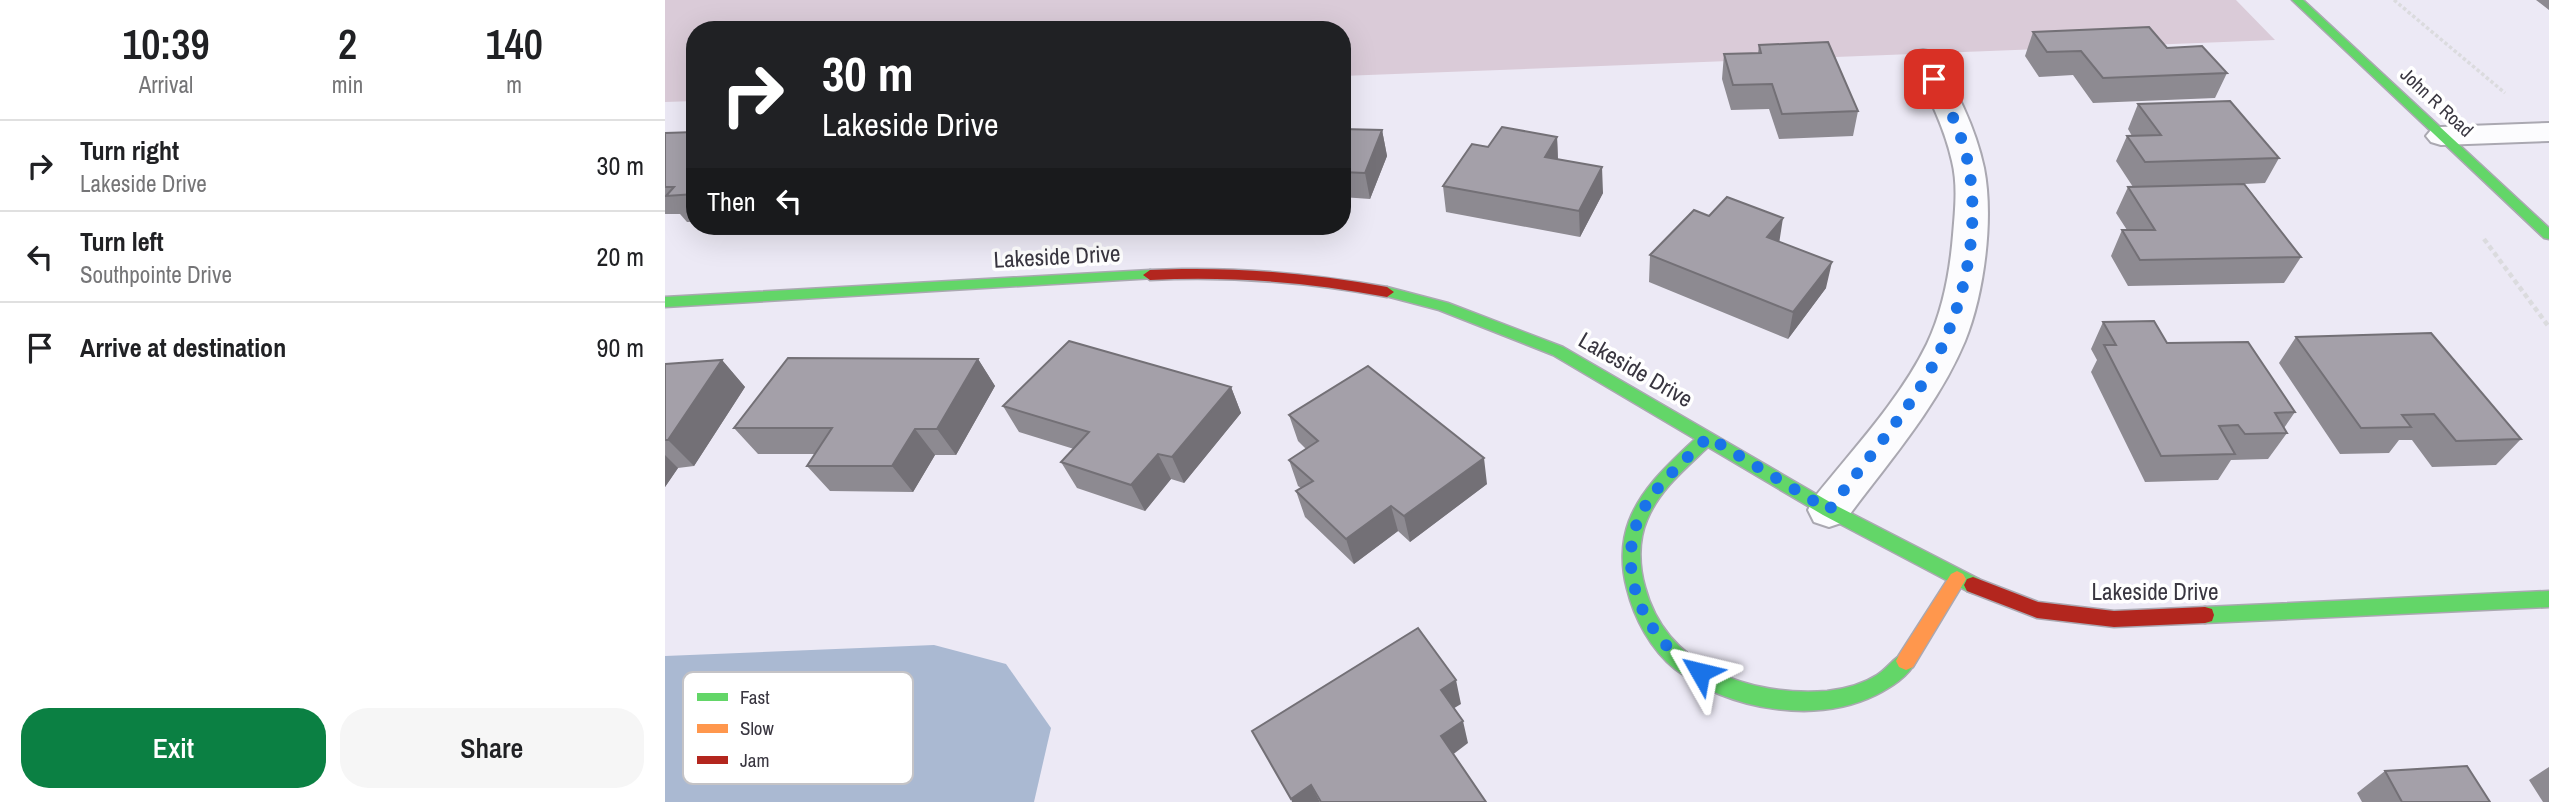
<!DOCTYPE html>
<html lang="en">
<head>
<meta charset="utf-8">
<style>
  :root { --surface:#fff; --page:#f6f6f6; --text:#202124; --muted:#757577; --line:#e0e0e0; --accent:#0b8043 }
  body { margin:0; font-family:"Archivo Narrow",sans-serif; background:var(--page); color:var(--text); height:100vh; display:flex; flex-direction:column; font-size:26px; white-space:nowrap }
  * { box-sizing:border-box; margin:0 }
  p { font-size:23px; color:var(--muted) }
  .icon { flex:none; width:38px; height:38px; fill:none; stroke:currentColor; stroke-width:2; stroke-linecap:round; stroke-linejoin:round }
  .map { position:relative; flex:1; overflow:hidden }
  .panel { display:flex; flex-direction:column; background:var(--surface); width:665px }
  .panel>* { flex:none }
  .top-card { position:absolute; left:21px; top:21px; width:665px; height:214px; border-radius:28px; box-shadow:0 7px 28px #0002; background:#202124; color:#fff; overflow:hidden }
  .pin { position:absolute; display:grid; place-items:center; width:60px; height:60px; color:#fff; margin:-30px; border-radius:14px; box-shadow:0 4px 10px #0006 }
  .me { position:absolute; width:77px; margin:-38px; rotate:307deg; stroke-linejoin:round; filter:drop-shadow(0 0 5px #0008) }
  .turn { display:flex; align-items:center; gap:24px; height:147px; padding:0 21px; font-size:32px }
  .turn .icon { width:91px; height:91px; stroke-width:2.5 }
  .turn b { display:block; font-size:49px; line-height:60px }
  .then { display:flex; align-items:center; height:66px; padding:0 21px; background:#0003; gap:14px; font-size:26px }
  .eta { display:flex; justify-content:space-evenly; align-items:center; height:119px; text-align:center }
  .eta b { font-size:42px; font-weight:600; line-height:49px }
  .primary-button { display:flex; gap:14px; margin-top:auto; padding:14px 21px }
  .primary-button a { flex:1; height:80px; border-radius:28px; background:var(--accent); color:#fff; font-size:28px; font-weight:600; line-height:80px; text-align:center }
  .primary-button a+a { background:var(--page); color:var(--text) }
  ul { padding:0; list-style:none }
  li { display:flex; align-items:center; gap:21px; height:91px; padding:0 21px; border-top:2px solid var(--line) }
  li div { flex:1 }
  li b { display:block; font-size:26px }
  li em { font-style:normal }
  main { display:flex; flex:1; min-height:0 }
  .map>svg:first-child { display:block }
  .green { fill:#dacbd8 }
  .water { fill:#aab9d2 }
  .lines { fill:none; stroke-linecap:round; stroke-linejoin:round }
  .street-casing { stroke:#aaa8b1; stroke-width:4 }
  .fast-casing { stroke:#aaa8b1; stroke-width:3 }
  .slow-casing { stroke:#aaa8b1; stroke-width:3 }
  .jam-casing { stroke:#aaa8b1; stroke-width:3 }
  .path-far1 { stroke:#dbdbde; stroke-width:3.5; stroke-dasharray:3.5 2.5; stroke-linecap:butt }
  .path { stroke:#dbdbde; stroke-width:4.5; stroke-dasharray:5 3.5; stroke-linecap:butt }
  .street { fill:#fcfcfe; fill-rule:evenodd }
  .fast { fill:#63d668; fill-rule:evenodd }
  .slow { fill:#ff974d; fill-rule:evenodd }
  .jam { fill:#b3261e; fill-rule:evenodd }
  .wall { fill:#8d8a91 }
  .shaded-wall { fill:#737076 }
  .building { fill:#a4a0a9; stroke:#737076; stroke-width:2 }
  .route { stroke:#1a73e8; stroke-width:12; stroke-dasharray:0 21.6 }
  .labels { text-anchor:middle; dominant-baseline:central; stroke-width:7; stroke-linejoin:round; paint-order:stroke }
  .far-street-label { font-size:19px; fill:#393640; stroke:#fff }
  .street-label { font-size:23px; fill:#393640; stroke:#fff }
  .key { fill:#fff; stroke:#c4c3c6; stroke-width:2 }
  .key-label { font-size:19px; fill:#393640 }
</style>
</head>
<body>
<main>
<section class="panel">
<div class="eta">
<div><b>10:39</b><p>Arrival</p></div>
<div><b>2</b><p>min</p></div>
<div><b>140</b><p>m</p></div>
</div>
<ul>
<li><svg class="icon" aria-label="right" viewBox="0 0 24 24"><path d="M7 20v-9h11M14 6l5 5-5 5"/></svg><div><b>Turn right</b><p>Lakeside Drive</p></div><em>30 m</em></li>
<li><svg class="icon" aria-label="left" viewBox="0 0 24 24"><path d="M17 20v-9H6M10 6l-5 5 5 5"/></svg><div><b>Turn left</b><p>Southpointe Drive</p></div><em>20 m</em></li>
<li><svg class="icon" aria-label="arrive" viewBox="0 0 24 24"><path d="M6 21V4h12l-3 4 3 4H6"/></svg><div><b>Arrive at destination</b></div><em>90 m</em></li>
</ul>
<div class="primary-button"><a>Exit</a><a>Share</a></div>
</section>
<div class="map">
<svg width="1884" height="802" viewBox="0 0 1884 802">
  <rect width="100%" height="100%" fill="#ece9f5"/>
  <path class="green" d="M0 0H1571L1610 40 677 76V30H30V101L0 102Z"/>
  <path class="water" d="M269 645 341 664 386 728 369 802H0V656Z"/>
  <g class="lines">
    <g class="street-casing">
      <path id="street" d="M1258 50 1267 52C1290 85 1311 129 1319 168 1329 219 1319 294 1300 341 1272 408 1221 465 1179 522L1164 527 1149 522 1143 510 1149 498C1188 449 1234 401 1262 344 1278 310 1285 272 1288 235 1290 211 1293 185 1287 161 1279 125 1261 91 1245 58L1249 52Z
        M1884 123V141L1776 145 1766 142 1761 136 1766 130 1776 127Z"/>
    </g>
    <g class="fast-casing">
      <path id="fast" d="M1627 0H1638L1884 228V239L1879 238Z
        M485 270 490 272 492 275 490 278 0 307V297Z
        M722 287 783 303 898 347 1170 505 1314 579 1317 585 1314 591 1308 593 1302 591 1158 515 1043 447C1021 468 994 490 982 520 973 541 974 566 980 587 1001 667 1086 697 1162 691 1179 689 1198 684 1212 675 1223 668 1229 657 1241 652L1248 655 1251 661C1243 677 1226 687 1211 695 1150 725 1064 710 1010 669 986 650 969 618 962 589 956 567 956 542 964 521 977 487 1005 463 1030 439L888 355 774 310 717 295 715 292Z
        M1884 591V607L1540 623 1533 621 1531 615 1533 609 1540 607Z"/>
    </g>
    <g class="slow-casing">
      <path id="slow" d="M1292 571 1298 574 1301 579 1298 584 1248 667 1241 670 1234 667 1231 661 1234 655 1286 574Z"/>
    </g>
    <g class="jam-casing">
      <path id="jam" d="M517 269C586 268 654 275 722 287L729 292 722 297C643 282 565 276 485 280L478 275 485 270Z
        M1308 577 1373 602 1449 611 1540 607 1547 609 1549 615 1547 621 1540 623 1449 627 1372 618 1302 591 1299 585 1302 579Z"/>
    </g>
    <path class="path-far1" d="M1729 0 1840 93"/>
    <path class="path" d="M1819 239 1884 327"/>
    <use href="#street" class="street"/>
    <use href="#fast" class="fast"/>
    <use href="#slow" class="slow"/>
    <use href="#jam" class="jam"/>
  </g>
  <path class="wall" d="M1871 0H1884V10Z
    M1368 32 1502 48 1562 73 1550 98 1428 103 1408 75 1374 77 1360 56Z
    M1094 45 1193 111 1188 136 1114 139 1104 109 1066 110 1057 79 1059 54 1093 53Z
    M1473 104 1614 158 1600 183 1580 184 1636 257 1619 283 1463 286 1446 256 1457 230H1462L1451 213 1463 187H1468L1451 161 1462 136H1467L1463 129Z
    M677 125 678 129 717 130 722 156 705 199 677 197Z
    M30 132V222H22L15 214H0V133Z
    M892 137 893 159 938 193 915 237 781 212 778 186 823 147Z
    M1114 242 1161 288 1123 339 984 282 985 255Z
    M1438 322 1502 343 1630 412 1619 428 1622 433 1603 459 1566 460 1553 480 1480 482 1426 372 1432 360 1426 349Z
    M1631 337 1856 439 1831 465 1767 467 1747 440H1734L1724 453 1675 454 1614 363Z
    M313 359 330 386 291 455H270L248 492 165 491 142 466 150 454H93L69 428Z
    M57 360 80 387 29 466 13 468 0 487V364Z
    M566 387 576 413 519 483 506 479 480 511 412 488 396 462 409 449 354 432 338 406Z
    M624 415 822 484 745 542 733 531 689 564 640 517 631 491 636 488 633 486 624 460 641 449 633 441Z
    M1884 767V802H1878L1864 780Z
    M1720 771 1825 802H1697L1692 793Z"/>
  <path class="shaded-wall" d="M717 130 722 156 705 199 700 173Z
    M892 137 893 162 880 157Z
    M937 167 938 193 915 237 914 211Z
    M1118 218 1114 244 1102 237Z
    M1167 262 1161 288 1123 339 1128 312Z
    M313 359 330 386 291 455 272 429Z
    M57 360 80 387 29 466 3 440Z
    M566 387 576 413 519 483 507 457Z
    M250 429 270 455 248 492 227 466Z
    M493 454 506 479 480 511 466 485Z
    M0 455 13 468 0 487Z
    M819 458 822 484 745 542 739 516Z
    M726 506 733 531 689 564 681 539Z
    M791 680 796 704 781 713 776 690Z
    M798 721 803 743 782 759 776 736Z
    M646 785 655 802H627L626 799Z"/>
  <path class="building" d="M1484 27 1502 48 1537 46 1562 73 1438 78 1416 51 1382 52 1368 32Z
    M1163 42 1193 111 1117 114 1107 84 1068 85 1059 54 1096 53 1094 45Z
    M1565 101 1614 158 1480 162 1462 136 1496 135 1473 104Z
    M837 127 892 137 880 157 937 167 914 211 778 186 807 144 823 147Z
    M677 129 717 130 700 173 677 172Z
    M30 132V194L1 196 9 187H0V133Z
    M1579 184 1636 257 1475 260 1457 230H1490L1463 187Z
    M1062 197 1118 218 1102 237 1167 262 1128 312 985 255 1029 210 1044 216Z
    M1489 321 1502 343 1583 342 1630 412 1610 413 1622 433 1580 434 1573 425 1554 426 1570 454 1496 456 1439 345H1451L1438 322Z
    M1766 333 1856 439 1791 441 1769 414 1737 415 1746 427 1696 428 1631 337Z
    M404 341 566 387 507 457 493 454 466 485 396 462 424 432 338 406Z
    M123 358 313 359 272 429H250L227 466H142L167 428H69Z
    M57 360 3 440H0V364Z
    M703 366 819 458 739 516 726 506 681 539 631 491 648 481 624 460 653 441 624 415Z
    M753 628 791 680 776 690 798 721 776 736 821 802H656L646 785 626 799 587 731Z
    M1802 766 1825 802H1737L1720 771Z"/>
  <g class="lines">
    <path class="route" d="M1035 672C981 643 946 568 978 510 993 482 1021 460 1043 437L1164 510C1193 471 1224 434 1251 394 1294 329 1318 240 1303 163 1297 133 1283 106 1269 79"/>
  </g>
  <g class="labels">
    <g class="far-street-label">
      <text transform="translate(1772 102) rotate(43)">John R Road</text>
    </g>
    <g class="street-label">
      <text transform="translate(392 256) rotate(-3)">Lakeside Drive</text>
      <text transform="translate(971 369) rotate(30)">Lakeside Drive</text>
      <text x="1490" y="591">Lakeside Drive</text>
    </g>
  </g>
  <rect x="18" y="672" width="230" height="112" rx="10" class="key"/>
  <rect x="32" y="693" width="31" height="8" fill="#63d668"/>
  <rect x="32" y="724" width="31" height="9" fill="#ff974d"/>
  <rect x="32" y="756" width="31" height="8" fill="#b3261e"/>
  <g class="key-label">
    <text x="75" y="704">Fast</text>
    <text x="75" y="735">Slow</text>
    <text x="75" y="767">Jam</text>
  </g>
</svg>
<div class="pin" style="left:1269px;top:79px;background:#d93025"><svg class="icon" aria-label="arrive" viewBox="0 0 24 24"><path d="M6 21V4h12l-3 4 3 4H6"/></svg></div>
<svg class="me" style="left:1035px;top:672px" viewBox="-20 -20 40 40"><path d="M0-17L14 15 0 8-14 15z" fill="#1a73e8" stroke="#fff" stroke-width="4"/></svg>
<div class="top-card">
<div class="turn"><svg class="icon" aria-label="right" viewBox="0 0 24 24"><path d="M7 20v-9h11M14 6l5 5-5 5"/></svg><div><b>30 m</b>Lakeside Drive</div></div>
<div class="then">Then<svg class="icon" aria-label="left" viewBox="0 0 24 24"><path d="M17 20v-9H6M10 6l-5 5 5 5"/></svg></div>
</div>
</div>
</main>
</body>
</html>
